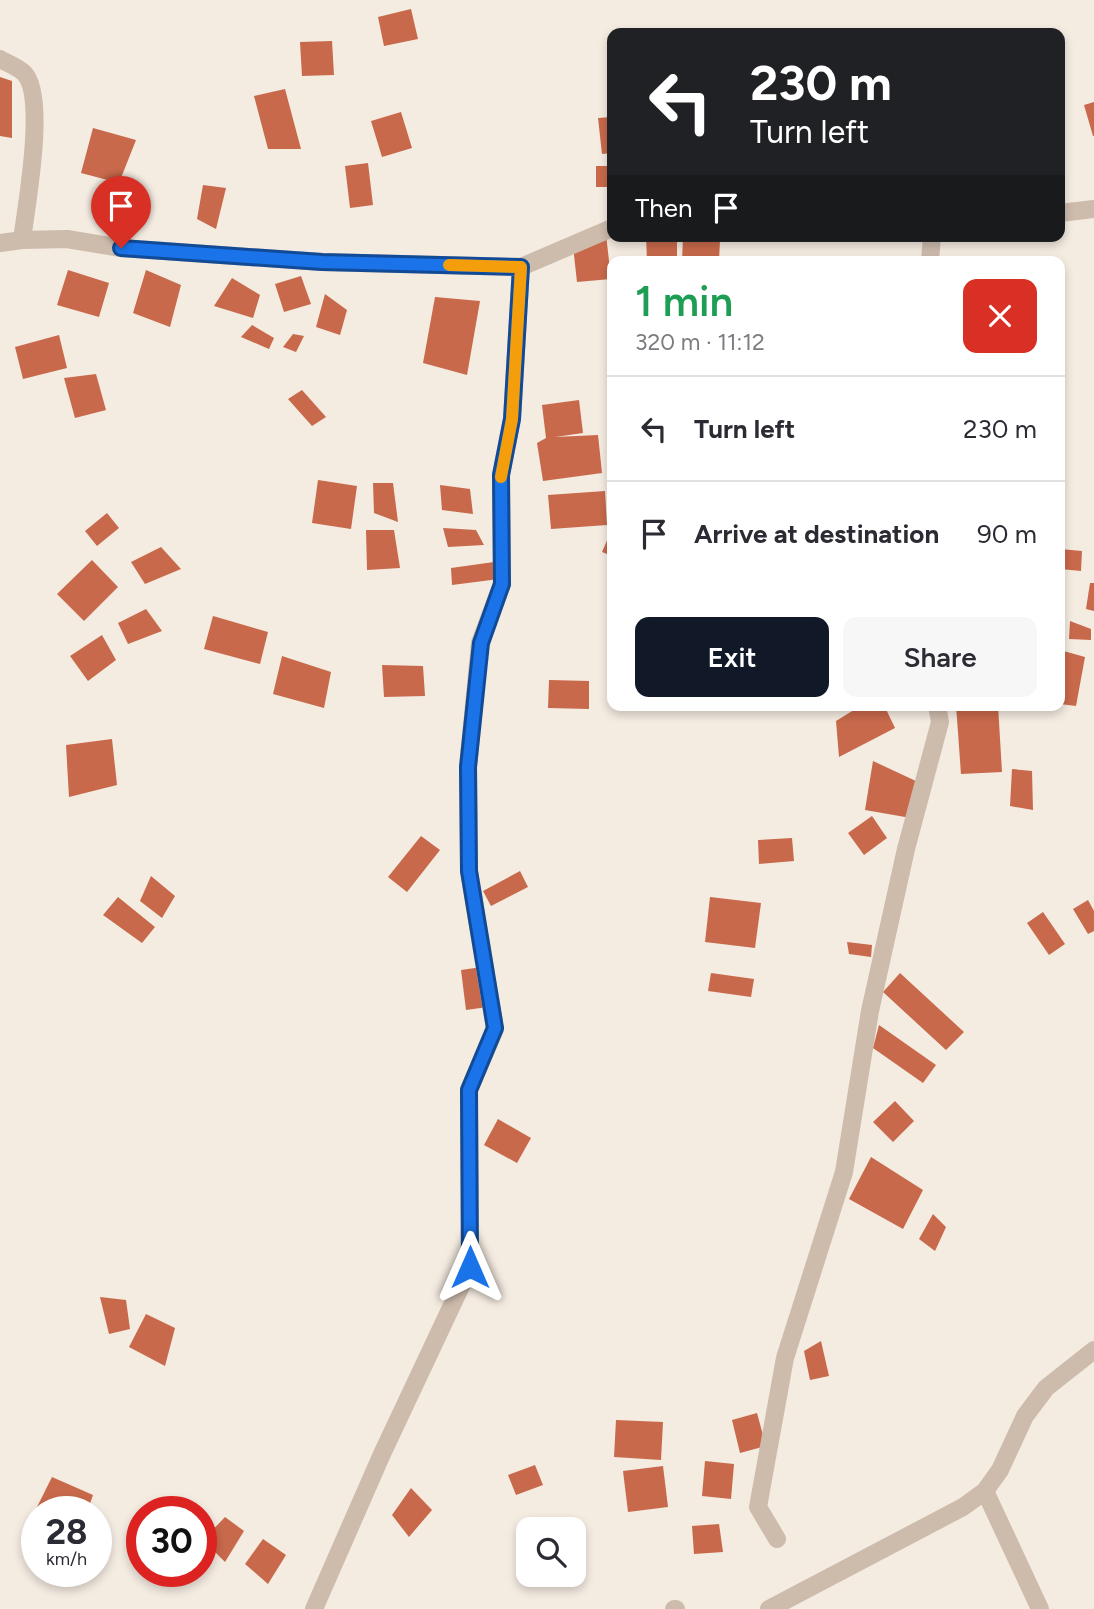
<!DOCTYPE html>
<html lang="en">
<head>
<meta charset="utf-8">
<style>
  :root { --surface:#fff; --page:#f7f7f7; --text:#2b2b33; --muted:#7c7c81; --line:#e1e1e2; --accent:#111827 }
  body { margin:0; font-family:Figtree,sans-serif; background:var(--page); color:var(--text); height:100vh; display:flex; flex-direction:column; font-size:26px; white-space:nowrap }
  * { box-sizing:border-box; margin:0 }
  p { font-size:23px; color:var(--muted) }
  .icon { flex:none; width:38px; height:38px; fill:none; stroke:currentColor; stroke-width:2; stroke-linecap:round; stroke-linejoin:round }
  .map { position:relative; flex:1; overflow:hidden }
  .details { position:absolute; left:607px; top:256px; width:458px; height:455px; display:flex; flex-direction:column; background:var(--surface); border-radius:14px; box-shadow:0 4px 10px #0003 }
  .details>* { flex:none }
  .banner { position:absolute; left:607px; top:28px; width:458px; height:214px; border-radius:14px; box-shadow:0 4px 10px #0003; background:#202124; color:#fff; overflow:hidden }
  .tools { position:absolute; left:516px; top:1517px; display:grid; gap:14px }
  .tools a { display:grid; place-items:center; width:70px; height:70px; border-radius:14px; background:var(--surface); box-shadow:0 4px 10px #0003; font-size:35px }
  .speed { position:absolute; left:21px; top:1496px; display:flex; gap:14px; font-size:35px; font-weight:700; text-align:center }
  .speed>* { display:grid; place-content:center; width:91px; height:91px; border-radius:50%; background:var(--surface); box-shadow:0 4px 10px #0003; line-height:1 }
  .speed small { font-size:18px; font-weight:400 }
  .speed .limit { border:10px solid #d22; background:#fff; color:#111 }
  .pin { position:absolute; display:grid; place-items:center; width:60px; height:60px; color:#fff; margin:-72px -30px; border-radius:50% 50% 50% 0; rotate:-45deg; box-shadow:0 0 7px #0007 }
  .pin .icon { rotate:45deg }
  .me { position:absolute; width:77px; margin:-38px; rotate:0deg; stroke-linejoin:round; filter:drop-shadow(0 0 5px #0008) }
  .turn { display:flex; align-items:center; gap:24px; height:147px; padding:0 28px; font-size:32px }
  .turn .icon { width:91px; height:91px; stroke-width:2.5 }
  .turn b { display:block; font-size:49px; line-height:60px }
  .then { display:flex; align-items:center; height:66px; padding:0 28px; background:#0003; gap:14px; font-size:26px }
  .round { display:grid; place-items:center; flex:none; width:74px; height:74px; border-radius:14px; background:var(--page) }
  .summary { display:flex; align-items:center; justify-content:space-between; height:119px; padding:0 28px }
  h1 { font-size:42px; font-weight:600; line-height:52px; color:#1e9e55 }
  .primary-button { display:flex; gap:14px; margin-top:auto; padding:14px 28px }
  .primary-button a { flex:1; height:80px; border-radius:14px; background:var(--accent); color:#fff; font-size:28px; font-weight:600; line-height:80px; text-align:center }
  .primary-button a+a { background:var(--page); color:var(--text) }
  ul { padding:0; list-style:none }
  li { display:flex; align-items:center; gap:21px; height:105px; padding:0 28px; border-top:2px solid var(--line) }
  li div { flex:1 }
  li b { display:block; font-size:26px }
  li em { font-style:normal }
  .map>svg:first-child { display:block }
  .building { fill:#c8694b }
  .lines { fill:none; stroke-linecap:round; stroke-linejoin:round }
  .minor { stroke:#cdbbac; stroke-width:18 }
  .route-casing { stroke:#114b97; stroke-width:18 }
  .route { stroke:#1a73e8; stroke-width:12 }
  .slow { stroke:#f59e0b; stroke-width:12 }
</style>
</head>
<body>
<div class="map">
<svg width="1094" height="1609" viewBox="0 0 1094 1609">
  <rect width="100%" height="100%" fill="#f4ebe1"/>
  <path class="building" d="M411 9 418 39 384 46 378 17Z
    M332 41 334 75 302 76 300 42Z
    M0 77 12 81V138L0 136Z
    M285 89 301 149H268L254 96Z
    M1094 102V136H1093L1084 105Z
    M401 112 412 148 382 157 371 121Z
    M612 117V153L602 154 598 118Z
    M93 128 136 140 119 183 81 173Z
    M368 163 373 205 350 208 345 166Z
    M596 166H612V187H596Z
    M203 185 226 188 216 229 197 219Z
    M606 234 611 279 577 282 572 237Z
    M646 236H677V261H647Z
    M683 237 720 240 719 261H682Z
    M68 270 109 283 99 317 57 305Z
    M146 270 181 285 170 327 133 313Z
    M301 276 311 304 284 312 275 284Z
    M232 278 260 295 253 318 214 306Z
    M325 294 347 310 340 335 316 327Z
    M435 297 480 301 467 375 423 363Z
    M252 325 274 338 269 349 241 337Z
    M293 334 304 336 296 352 283 347Z
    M59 335 67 368 23 379 15 347Z
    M96 374 106 410 75 418 64 378Z
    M302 390 326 417 312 426 288 399Z
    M579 400 583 433 555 437 598 435 602 473 543 481 537 443 546 438 542 405Z
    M318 480 357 486 351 529 312 523Z
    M373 483H393L398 522 374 513Z
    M440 485 470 489 473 514 442 510Z
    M605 491 607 525 551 529 548 495Z
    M107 513 119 528 97 546 85 531Z
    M443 528 476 530 484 545 448 547Z
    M612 529V556L602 552Z
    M366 530H394L400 568 367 570Z
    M161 547 181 569 145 584 131 562Z
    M1060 549 1082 551 1081 571 1060 569Z
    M92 560 118 587 84 621 57 594Z
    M494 562 499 579 452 585 451 568Z
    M1090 583H1094V611L1086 609Z
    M146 609 162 631 128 644 118 623Z
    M213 616 268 632 260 664 204 649Z
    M1070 621 1091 629V640L1069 639Z
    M102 635 116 660 88 681 70 656Z
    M1060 650 1085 657 1076 706 1060 704Z
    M282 656 331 672 324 708 273 694Z
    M382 665 423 666 425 696 384 697Z
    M549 680 589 681V709L548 708Z
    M862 705H884L895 728 839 757 836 721Z
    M956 705H998L1002 772 961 774Z
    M112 739 117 785 69 797 66 745Z
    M873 761 918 782 911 818 865 810Z
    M1012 769 1032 771 1033 810 1010 806Z
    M872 816 887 838 864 855 848 833Z
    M421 836 440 850 407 892 388 877Z
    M792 838 794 861 759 864 758 840Z
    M520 871 528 887 491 906 483 891Z
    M151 876 175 896 162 918 140 901Z
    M118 897 155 927 142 943 103 915Z
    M710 897 761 903 755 948 705 942Z
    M1088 900 1094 911V931L1088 934 1073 909Z
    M1043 912 1065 944 1049 955 1027 923Z
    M847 942 872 945 871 957 849 954Z
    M489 966 495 1006 466 1010 461 970Z
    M711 973 754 979 751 997 708 991Z
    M900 973 964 1032 946 1050 883 992Z
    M879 1025 936 1065 923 1083 873 1048Z
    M895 1101 914 1121 893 1142 873 1122Z
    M498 1119 531 1138 517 1163 484 1145Z
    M871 1157 923 1190 903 1229 849 1199Z
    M933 1214 946 1227 935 1251 919 1239Z
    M100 1297 126 1300 130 1329 109 1334Z
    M146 1314 175 1328 165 1366 129 1347Z
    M821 1341 829 1376 810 1380 804 1351Z
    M757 1413 766 1446 740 1453 732 1420Z
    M616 1420 663 1422 661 1460 614 1457Z
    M705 1461 734 1464 731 1499 702 1496Z
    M535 1465 543 1485 516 1495 508 1475Z
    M663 1466 668 1507 628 1512 623 1471Z
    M52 1477 93 1495 87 1512H37V1516L33 1515Z
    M411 1488 432 1510 409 1537 392 1515Z
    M225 1517 244 1531 225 1562 203 1540Z
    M719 1524 723 1552 694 1554 692 1526Z
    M263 1539 286 1555 268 1584 245 1564Z"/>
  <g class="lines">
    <path class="minor" d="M0 59C7 63 18 67 24 73 47 96 26 207 22 240
      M1060 213 1094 209
      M0 243 22 240 67 239 121 248 322 262 521 267 612 228
      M930 261 932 236
      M985 1491 1040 1609
      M777 1539 758 1507 785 1358 844 1172 870 1011 906 849 940 722 937 705
      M314 1609 382 1454 470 1267 469 1090 495 1029 469 871 468 767 480 643 502 584 501 475 512 419 521 267
      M674 1609H676
      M769 1609 963 1507 985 1491 1000 1470 1025 1416 1046 1388 1094 1350"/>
  </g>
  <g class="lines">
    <g class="route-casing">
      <path id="route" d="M121 248 322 262 521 267 512 419 501 475 502 584 481 643 468 767 469 871 495 1028 469 1090 470 1267"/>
    </g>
    <use href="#route" class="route"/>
    <path class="slow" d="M449 265 521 267 512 419 501 477"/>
  </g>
</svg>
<div class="tools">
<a><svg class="icon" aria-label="search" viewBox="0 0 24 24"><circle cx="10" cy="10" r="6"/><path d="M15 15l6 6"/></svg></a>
</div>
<div class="speed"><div>28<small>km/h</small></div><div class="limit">30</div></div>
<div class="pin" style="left:121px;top:248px;background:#d93025"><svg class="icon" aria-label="arrive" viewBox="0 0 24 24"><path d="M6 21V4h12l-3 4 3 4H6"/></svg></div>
<svg class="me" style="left:470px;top:1267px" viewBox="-20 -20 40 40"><path d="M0-17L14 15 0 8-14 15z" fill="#1a73e8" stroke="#fff" stroke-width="4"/></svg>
<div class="banner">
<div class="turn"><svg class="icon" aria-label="left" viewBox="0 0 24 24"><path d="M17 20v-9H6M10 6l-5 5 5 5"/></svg><div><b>230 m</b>Turn left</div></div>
<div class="then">Then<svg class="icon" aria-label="arrive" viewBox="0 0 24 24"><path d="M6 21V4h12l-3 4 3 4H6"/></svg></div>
</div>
<section class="details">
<div class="summary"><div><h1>1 min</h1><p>320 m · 11:12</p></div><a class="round" style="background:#d93025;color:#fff"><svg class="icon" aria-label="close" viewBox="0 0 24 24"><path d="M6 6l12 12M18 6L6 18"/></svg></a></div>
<ul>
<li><svg class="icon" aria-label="left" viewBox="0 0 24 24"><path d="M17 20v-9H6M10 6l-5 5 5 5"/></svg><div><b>Turn left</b></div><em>230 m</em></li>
<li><svg class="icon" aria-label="arrive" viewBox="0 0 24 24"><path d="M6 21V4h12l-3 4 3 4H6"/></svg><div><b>Arrive at destination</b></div><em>90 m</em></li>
</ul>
<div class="primary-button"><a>Exit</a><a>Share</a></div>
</section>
</div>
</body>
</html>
